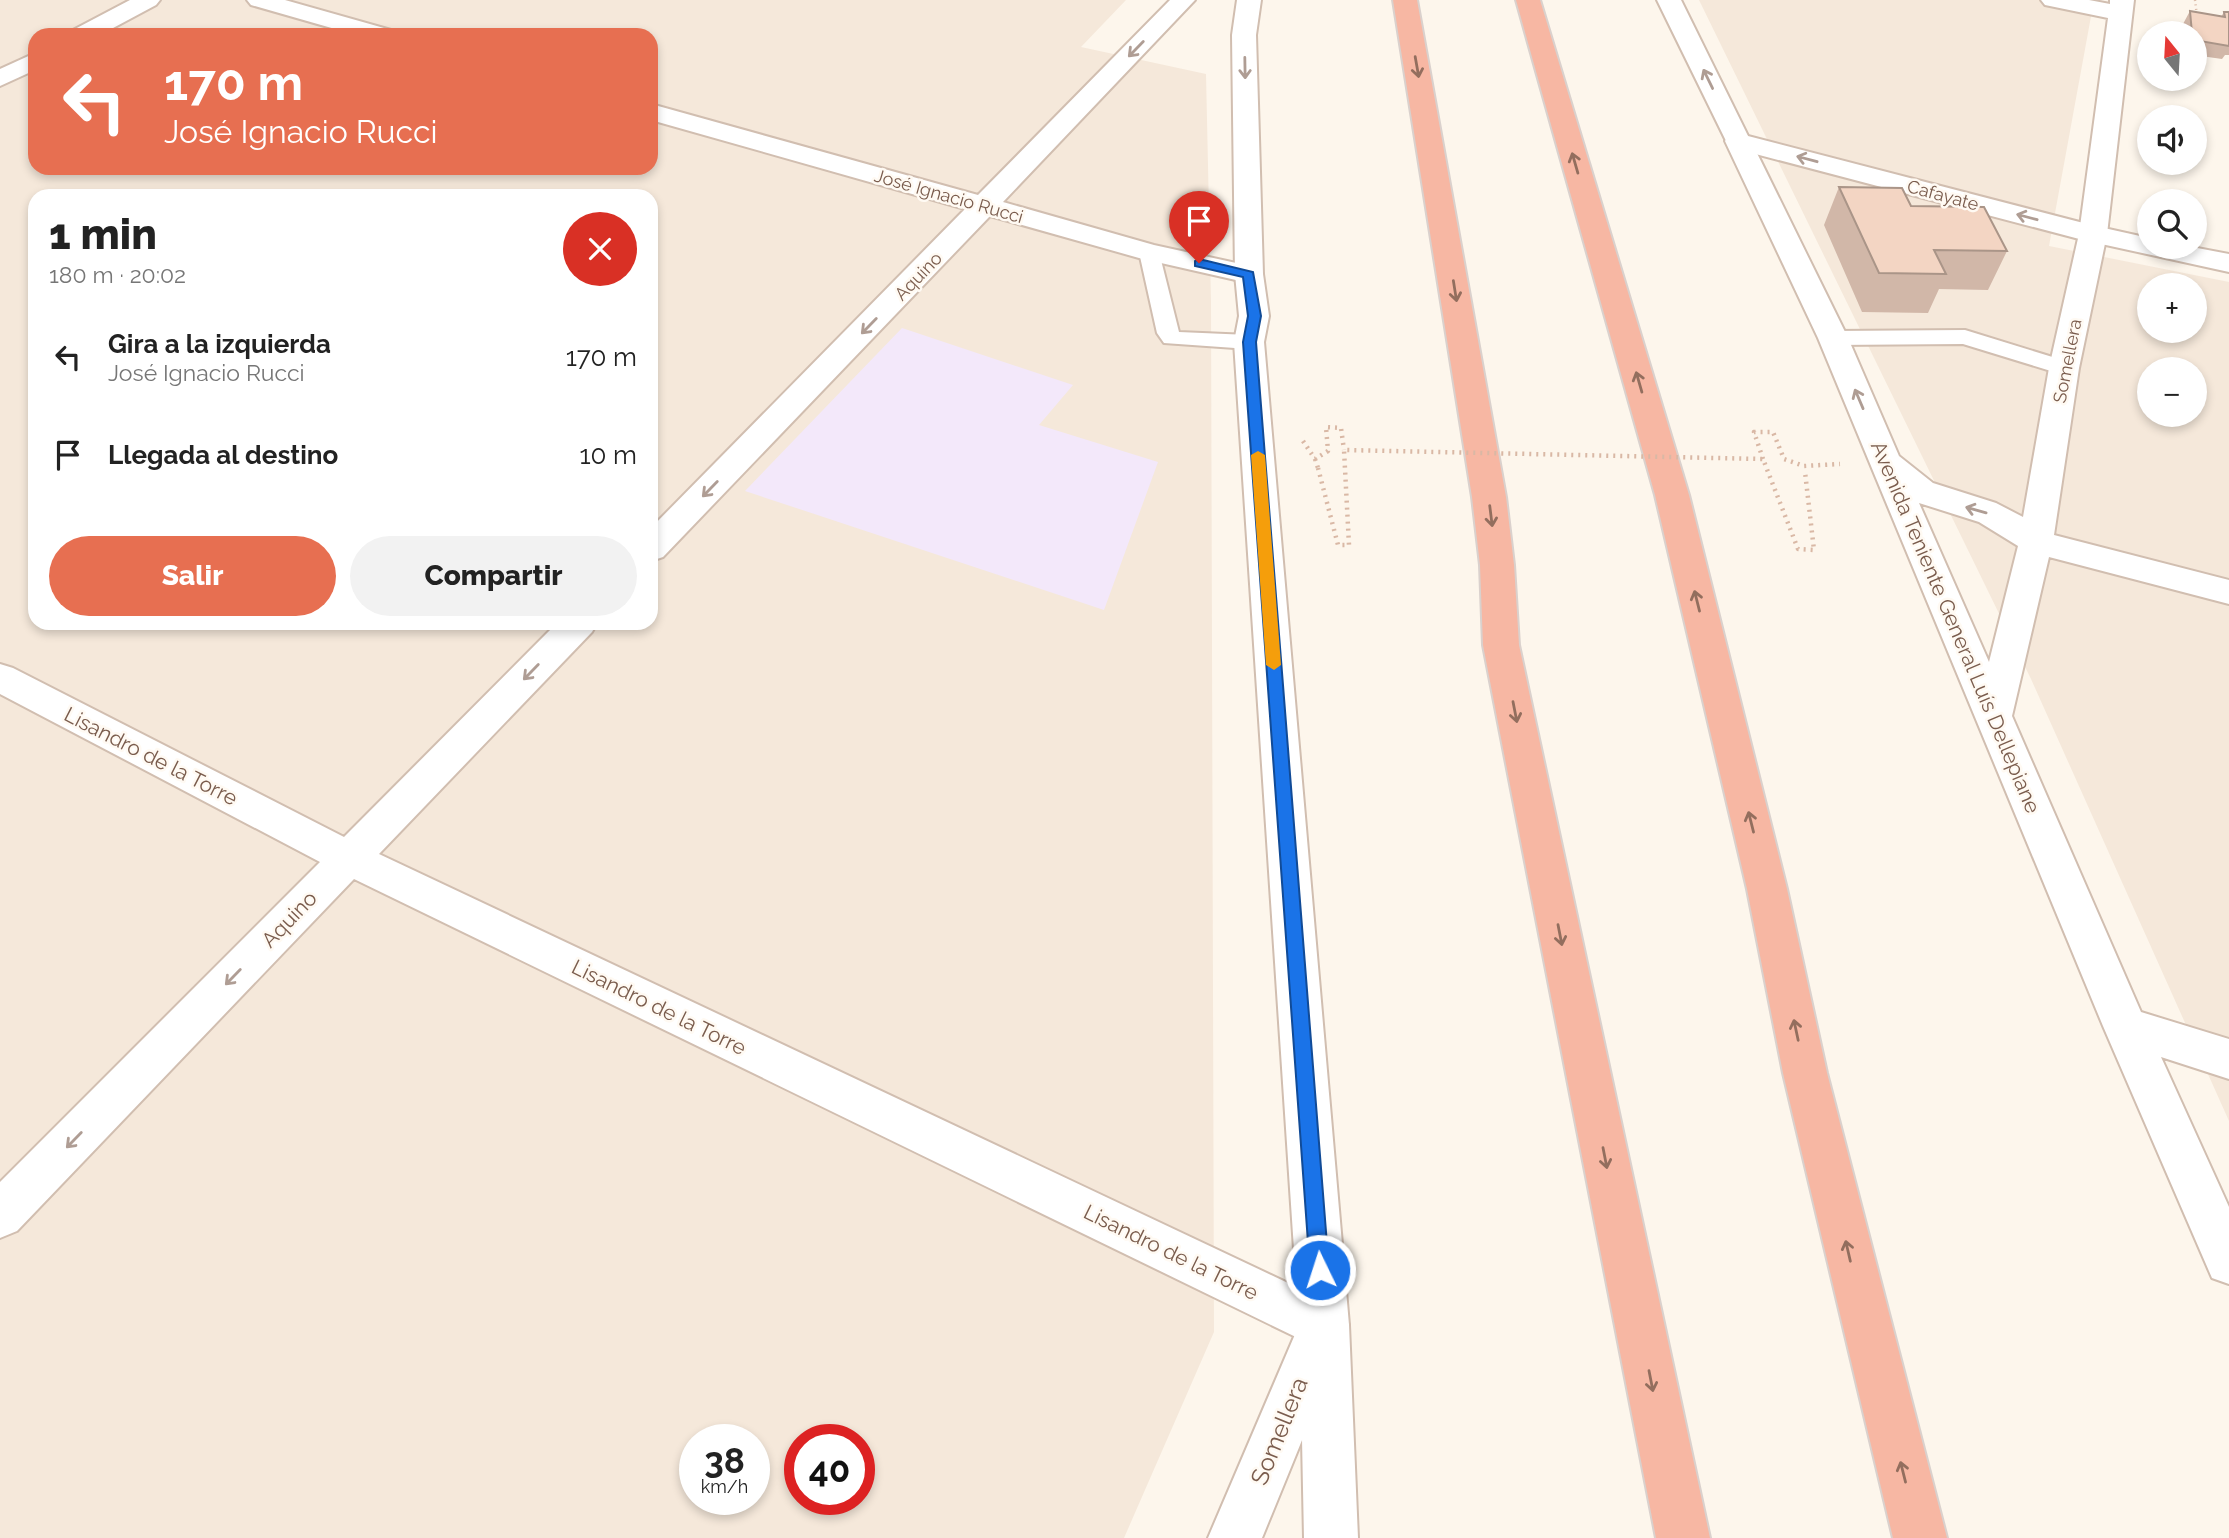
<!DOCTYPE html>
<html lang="es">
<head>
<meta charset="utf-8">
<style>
  :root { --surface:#fff; --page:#f2f2f2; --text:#222; --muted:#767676; --accent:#e76f51 }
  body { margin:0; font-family:Raleway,sans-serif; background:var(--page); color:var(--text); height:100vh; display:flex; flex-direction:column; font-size:26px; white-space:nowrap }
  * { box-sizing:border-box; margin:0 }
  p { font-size:23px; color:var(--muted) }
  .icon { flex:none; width:38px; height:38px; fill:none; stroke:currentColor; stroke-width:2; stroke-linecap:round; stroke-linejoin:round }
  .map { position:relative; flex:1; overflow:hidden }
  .side { position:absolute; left:28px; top:189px; width:630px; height:441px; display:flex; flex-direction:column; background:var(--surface); border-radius:21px; box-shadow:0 4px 10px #0003 }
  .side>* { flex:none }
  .guide { position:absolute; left:28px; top:28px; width:630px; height:147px; border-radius:21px; box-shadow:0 4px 10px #0003; background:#e76f51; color:#fff; overflow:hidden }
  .needle { width:46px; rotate:342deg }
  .tools { position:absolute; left:2137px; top:21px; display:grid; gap:14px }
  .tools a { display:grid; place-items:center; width:70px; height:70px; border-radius:50%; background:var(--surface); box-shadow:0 4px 10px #0003; font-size:35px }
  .speed { position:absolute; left:679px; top:1424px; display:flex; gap:14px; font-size:35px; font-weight:700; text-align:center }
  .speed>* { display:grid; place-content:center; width:91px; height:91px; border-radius:50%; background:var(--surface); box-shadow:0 4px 10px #0003; line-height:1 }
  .speed small { font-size:18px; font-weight:400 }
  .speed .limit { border:10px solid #d22; background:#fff; color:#111 }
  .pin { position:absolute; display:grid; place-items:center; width:60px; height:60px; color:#fff; margin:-72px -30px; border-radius:50% 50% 50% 0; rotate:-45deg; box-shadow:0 0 7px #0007 }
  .pin .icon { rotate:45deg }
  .me { position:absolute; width:77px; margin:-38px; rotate:356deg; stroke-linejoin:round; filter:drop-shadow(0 0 5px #0008) }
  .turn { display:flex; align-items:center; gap:24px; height:147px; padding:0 21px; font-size:32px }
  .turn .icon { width:91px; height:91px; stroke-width:2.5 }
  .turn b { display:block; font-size:49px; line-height:60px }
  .round { display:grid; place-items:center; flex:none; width:74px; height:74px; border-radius:37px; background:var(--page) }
  .headline { display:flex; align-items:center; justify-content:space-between; height:119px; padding:0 21px }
  h1 { font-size:42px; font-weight:800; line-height:52px }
  .primary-button { display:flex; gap:14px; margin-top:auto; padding:14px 21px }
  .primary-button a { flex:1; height:80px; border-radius:42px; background:var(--accent); color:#fff; font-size:28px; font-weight:800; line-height:80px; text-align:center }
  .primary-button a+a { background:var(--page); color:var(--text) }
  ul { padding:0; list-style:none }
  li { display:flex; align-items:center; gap:21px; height:98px; padding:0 21px }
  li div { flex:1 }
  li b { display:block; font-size:26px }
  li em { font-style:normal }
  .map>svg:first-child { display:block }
  .residential { fill:#f5e8da; fill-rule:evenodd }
  .education { fill:#f3e8fa }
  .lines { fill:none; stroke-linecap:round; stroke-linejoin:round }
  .service-casing { stroke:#d1beb0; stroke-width:4 }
  .minor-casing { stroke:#d1beb0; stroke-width:4 }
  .tertiary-casing { stroke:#d1beb0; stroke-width:4 }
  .motorway-casing { stroke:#dad1cd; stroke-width:4 }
  .path-far1 { stroke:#d9b8a5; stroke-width:2.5; stroke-dasharray:1 3.5; stroke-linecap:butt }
  .path { stroke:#d9b8a5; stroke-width:4.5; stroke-dasharray:2 5; stroke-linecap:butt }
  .service { fill:#fff; fill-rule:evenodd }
  .minor { fill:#fff; fill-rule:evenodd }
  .tertiary { fill:#fff; fill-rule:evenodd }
  .motorway { fill:#f7b7a3; fill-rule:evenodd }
  .path-bridge { stroke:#d9b8a5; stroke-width:4.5; stroke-dasharray:2 5; stroke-linecap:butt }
  .wall { fill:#d1b7a8 }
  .building { fill:#f3d5c3; stroke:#aa9588; stroke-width:2 }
  .oneway { stroke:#af9d94 }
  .oneway2 { stroke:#936e5e }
  .route { fill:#1a73e8; stroke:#114b97; stroke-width:2 }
  .slow { fill:#f59e0b }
  .labels { text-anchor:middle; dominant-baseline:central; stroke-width:5; stroke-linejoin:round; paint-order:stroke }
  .far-street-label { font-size:18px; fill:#7a5c4d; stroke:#fffaf3 }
  .street-label { font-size:21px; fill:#7a5c4d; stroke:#fffaf3 }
  .near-street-label { font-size:24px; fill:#7a5c4d; stroke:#fffaf3 }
</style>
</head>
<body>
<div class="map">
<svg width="2229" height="1538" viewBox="0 0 2229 1538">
  <rect width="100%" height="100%" fill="#fdf6ec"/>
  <path class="residential" d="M0 0H1126L1081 47 1206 74 1211 302 1214 1332 1124 1538H0ZM35 35H651V168H35ZM35 196H651V623H35ZM695 1440H754V1500H695ZM800 1440H859V1500H800Z
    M1699 0H2094L2049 246 2229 282V1121L2031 679ZM2149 285H2194V331H2149ZM2149 369H2194V415H2149Z"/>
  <path class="education" d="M902 328 1073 385 1039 425 1158 462 1104 610 745 491Z"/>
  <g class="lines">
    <g class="service-casing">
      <path id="service" d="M1149 246 1156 248 1159 252 1179 332 1249 335 1257 337 1260 342 1257 347 1249 349 1164 343 1157 333 1139 252 1142 248Z
        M1965 330 2072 363 2075 368 2072 373 2064 375 1963 344 1833 345 1825 343 1822 338 1825 333 1833 331Z"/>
    </g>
    <g class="minor-casing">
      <path id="minor" d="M130 0H160L156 5 100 35H70L73 30Z
        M247 0H285L391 30 394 35H356L251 5Z
        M1170 0H1195L1003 202 1154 245 1259 268 1263 274 1259 280 1249 283 1139 258 990 216 663 557 651 561V528L965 209 651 120V104L978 195Z
        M2041 0H2089L2110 4V0H2134L2107 234 2079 368 2054 535 2229 580V604L2049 557 2012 716 2141 1012 2229 1039V1079L2161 1057 2229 1207V1284L2212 1278 2103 1026 1818 338 1725 141 1729 135 1738 133 1747 135 1751 141 1848 338 1899 456 1933 483 1996 503 2023 517 2049 368 2079 234 2108 18 2045 5ZM1919 503 1979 522 2018 546 1989 662Z
        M35 53V70L0 86V69Z
        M557 623H597L592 632 379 854 1341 1308 1349 1325 1358 1538H1304L1300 1339 354 879 17 1231 0 1238V1182L320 862 0 694V664L13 668 344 837Z"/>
    </g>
    <g class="tertiary-casing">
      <path id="tertiary" d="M1237 0H1261L1256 35 1263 274 1269 316 1264 342 1349 1325 1262 1538H1208L1299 1325 1234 342 1239 316 1235 274 1232 35Z
        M1657 0H1681L1748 136 2095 226 2149 238V247H2192L2229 254V272L2083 240 1729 147Z"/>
    </g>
    <g class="motorway-casing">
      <path id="motorway" d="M1393 0H1417L1506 497 1514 565 1519 645 1710 1538H1656L1483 645 1480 565 1472 497Z
        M1516 0H1540L1689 495 1787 889 1827 1073 1947 1538H1893L1783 1073 1747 889 1655 495Z"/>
    </g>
    <path class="path-far1" d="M2195 0 2197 16"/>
    <path class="path" d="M1303 441 1315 459 1328 451 1326 427 1341 428 1344 450
      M1315 459 1318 468
      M1763 459 1754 432H1773L1784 459 1804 466 1840 464"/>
    <use href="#service" class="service"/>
    <use href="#minor" class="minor"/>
    <use href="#tertiary" class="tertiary"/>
    <use href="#motorway" class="motorway"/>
    <path class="path-bridge" d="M1318 468 1338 545H1349L1344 450 1763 459 1798 549 1814 550 1805 472"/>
  </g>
  <path class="wall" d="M2190 11 2221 17 2224 12H2229V55H2225L2222 59 2194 55V33H2184L2183 24Z
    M1839 187 1911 206 2007 251 1988 290 1939 289 1928 313 1862 312 1824 225Z"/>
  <path class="building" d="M2190 11 2225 17 2224 12H2229V46L2194 40V33H2192Z
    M1839 187 1902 188 1911 206 1984 207 2007 251 1934 250 1946 274 1879 273Z"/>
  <defs><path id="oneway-shaft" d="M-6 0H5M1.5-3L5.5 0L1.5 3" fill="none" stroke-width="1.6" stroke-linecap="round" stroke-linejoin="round" transform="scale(1.75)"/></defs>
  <g class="oneway">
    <use href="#oneway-shaft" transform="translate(1136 49) rotate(134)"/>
    <use href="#oneway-shaft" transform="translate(1245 68) rotate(89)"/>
    <use href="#oneway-shaft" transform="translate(1708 79) rotate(-116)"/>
    <use href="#oneway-shaft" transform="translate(1807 159) rotate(-165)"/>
    <use href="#oneway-shaft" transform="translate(2027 217) rotate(-165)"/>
    <use href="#oneway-shaft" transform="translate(869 326) rotate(134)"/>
    <use href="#oneway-shaft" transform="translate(1859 399) rotate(-113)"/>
    <use href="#oneway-shaft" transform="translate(710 489) rotate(134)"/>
    <use href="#oneway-shaft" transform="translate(1976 510) rotate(-164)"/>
    <use href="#oneway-shaft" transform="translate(531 672) rotate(134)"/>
    <use href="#oneway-shaft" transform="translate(233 977) rotate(134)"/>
    <use href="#oneway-shaft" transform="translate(74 1140) rotate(134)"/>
  </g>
  <g class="oneway2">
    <use href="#oneway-shaft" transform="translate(1417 67) rotate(80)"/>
    <use href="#oneway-shaft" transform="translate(1575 163) rotate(-106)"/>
    <use href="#oneway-shaft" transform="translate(1455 291) rotate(81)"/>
    <use href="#oneway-shaft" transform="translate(1639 382) rotate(-106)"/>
    <use href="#oneway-shaft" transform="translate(1491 516) rotate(83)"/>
    <use href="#oneway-shaft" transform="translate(1697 601) rotate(-104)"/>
    <use href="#oneway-shaft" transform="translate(1515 712) rotate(79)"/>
    <use href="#oneway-shaft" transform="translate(1751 822) rotate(-104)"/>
    <use href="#oneway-shaft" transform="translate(1560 935) rotate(79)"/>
    <use href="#oneway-shaft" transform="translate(1796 1030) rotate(-102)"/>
    <use href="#oneway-shaft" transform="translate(1605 1158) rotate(79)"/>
    <use href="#oneway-shaft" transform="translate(1848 1251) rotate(-103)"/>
    <use href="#oneway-shaft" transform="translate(1651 1381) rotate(79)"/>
    <use href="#oneway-shaft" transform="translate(1903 1472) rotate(-104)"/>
  </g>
  <path class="route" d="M1199 259 1253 272 1261 316 1256 342 1329 1270 1327 1277 1320 1280 1312 1277 1310 1270 1243 342 1248 316 1243 277 1195 266V261Z"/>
  <path class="slow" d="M1258 451 1265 455 1281 665 1274 670 1266 665 1251 455Z"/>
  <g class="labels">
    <g class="far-street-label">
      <text transform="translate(1943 195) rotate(15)">Cafayate</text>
      <text transform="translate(949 196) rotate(16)">José Ignacio Rucci</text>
      <text transform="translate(918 276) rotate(-46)">Aquino</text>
      <text transform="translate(2067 361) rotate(-79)">Somellera</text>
    </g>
    <g class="street-label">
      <text transform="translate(1956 627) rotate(67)">Avenida Teniente General Luís Dellepiane</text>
      <text transform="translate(151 756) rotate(27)">Lisandro de la Torre</text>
      <text transform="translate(289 919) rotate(-46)">Aquino</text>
      <text transform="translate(659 1007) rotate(26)">Lisandro de la Torre</text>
      <text transform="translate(1171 1252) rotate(26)">Lisandro de la Torre</text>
    </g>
    <g class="near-street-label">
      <text transform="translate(1279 1431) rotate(-68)">Somellera</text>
    </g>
  </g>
</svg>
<div class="tools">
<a><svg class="needle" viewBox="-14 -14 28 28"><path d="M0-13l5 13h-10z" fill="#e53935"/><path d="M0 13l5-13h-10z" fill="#767676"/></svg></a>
<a><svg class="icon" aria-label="sound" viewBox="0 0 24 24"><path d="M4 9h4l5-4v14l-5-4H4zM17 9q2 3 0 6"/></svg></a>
<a><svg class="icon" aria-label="search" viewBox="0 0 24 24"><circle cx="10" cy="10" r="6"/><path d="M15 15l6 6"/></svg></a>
<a>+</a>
<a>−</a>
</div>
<div class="speed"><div>38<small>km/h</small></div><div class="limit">40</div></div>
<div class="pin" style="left:1199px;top:263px;background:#d93025"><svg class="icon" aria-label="arrive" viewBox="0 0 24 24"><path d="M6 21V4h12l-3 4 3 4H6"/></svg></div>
<svg class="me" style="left:1320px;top:1270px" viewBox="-20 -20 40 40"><circle r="17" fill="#1a73e8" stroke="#fff" stroke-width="3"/><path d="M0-11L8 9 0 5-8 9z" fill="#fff"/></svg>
<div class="guide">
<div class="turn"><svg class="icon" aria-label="left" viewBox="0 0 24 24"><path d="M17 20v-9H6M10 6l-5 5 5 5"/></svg><div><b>170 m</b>José Ignacio Rucci</div></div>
</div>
<section class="side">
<div class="headline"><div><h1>1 min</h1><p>180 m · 20:02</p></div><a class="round" style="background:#d93025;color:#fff"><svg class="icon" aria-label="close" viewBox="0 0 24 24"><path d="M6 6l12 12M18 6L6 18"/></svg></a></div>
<ul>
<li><svg class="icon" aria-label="left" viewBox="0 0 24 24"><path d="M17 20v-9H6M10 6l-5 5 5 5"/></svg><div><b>Gira a la izquierda</b><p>José Ignacio Rucci</p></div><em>170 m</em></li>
<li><svg class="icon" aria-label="arrive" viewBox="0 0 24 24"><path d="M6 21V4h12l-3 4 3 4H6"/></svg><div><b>Llegada al destino</b></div><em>10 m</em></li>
</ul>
<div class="primary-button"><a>Salir</a><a>Compartir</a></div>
</section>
</div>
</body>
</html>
